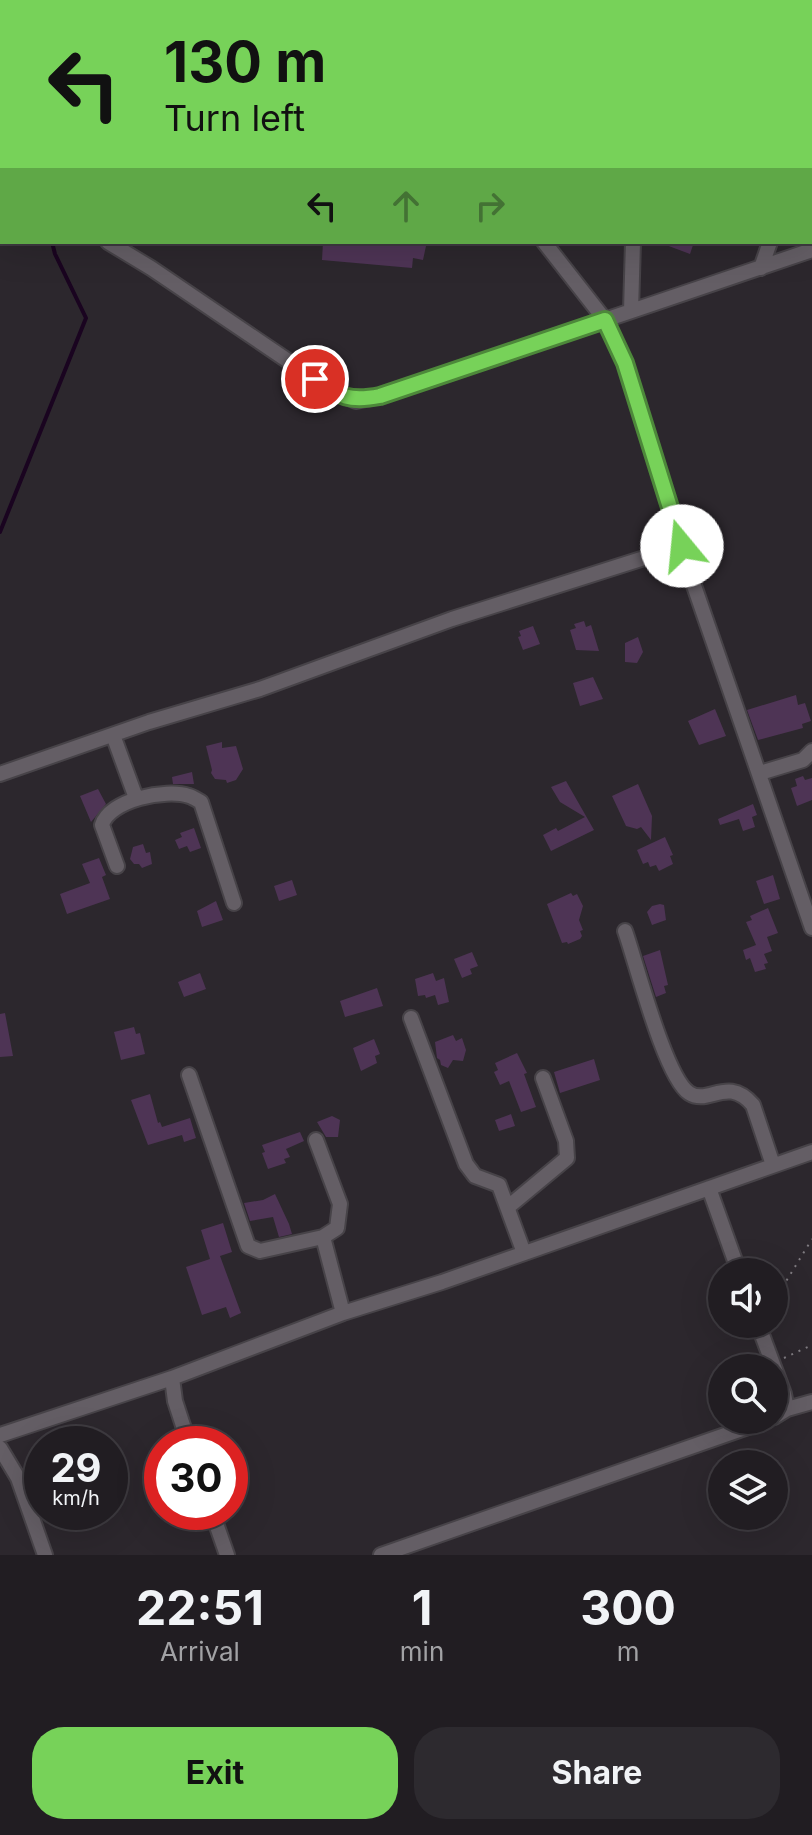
<!DOCTYPE html>
<html lang="en">
<head>
<meta charset="utf-8">
<style>
  :root { --surface:#211d22; --page:#2d2a2f; --text:#f1f3f6; --muted:#a2a2a5; --line:#3e3b40; --accent:#77d259 }
  body { margin:0; font-family:Inter,sans-serif; background:var(--page); color:var(--text); height:100vh; display:flex; flex-direction:column; font-size:30px; white-space:nowrap }
  * { box-sizing:border-box; margin:0 }
  p { font-size:26px; color:var(--muted) }
  .icon { flex:none; width:44px; height:44px; fill:none; stroke:currentColor; stroke-width:2; stroke-linecap:round; stroke-linejoin:round }
  .map { position:relative; height:1555px; overflow:hidden }
  .side { display:flex; flex-direction:column; background:var(--surface); flex:1 }
  .side>* { flex:none }
  .guide { position:absolute; left:0px; top:0px; width:812px; height:244px; box-shadow:0 8px 32px #0002,0 0 0 2px var(--line); background:#77d259; color:#111; overflow:hidden }
  .fabs { position:absolute; left:708px; top:1258px; display:grid; gap:16px }
  .fabs a { display:grid; place-items:center; width:80px; height:80px; border-radius:50%; background:var(--surface); box-shadow:0 8px 32px #0002,0 0 0 2px var(--line); font-size:40px }
  .speed { position:absolute; left:24px; top:1426px; display:flex; gap:16px; font-size:40px; font-weight:700; text-align:center }
  .speed>* { display:grid; place-content:center; width:104px; height:104px; border-radius:50%; background:var(--surface); box-shadow:0 8px 32px #0002,0 0 0 2px var(--line); line-height:1 }
  .speed small { font-size:20px; font-weight:400 }
  .speed .limit { border:12px solid #d22; background:#fff; color:#111 }
  .pin { position:absolute; display:grid; place-items:center; width:68px; height:68px; color:#fff; margin:-34px; border:4px solid #fff; border-radius:50%; box-shadow:0 2px 8px #0007 }
  .me { position:absolute; width:88px; margin:-44px; rotate:343deg; stroke-linejoin:round; filter:drop-shadow(0 0 6px #0008) }
  .turn { display:flex; align-items:center; gap:28px; height:168px; padding:0 32px; font-size:36px }
  .turn .icon { width:104px; height:104px; stroke-width:2.5 }
  .turn b { display:block; font-size:56px; line-height:68px }
  .lanes { display:flex; align-items:center; height:76px; padding:0 32px; background:#0003; justify-content:center; gap:40px; direction:ltr }
  .lanes .off { opacity:.35 }
  .eta { display:flex; justify-content:space-evenly; align-items:center; height:136px; text-align:center }
  .eta b { font-size:48px; font-weight:700; line-height:56px }
  .button { display:flex; gap:16px; margin-top:auto; padding:16px 32px }
  .button a { flex:1; height:92px; border-radius:32px; background:var(--accent); color:#111; font-size:32px; font-weight:700; line-height:92px; text-align:center }
  .button a+a { background:var(--page); color:var(--text) }
  .map>svg:first-child { display:block }
  .lines { fill:none; stroke-linecap:round; stroke-linejoin:round }
  .stream { stroke:#1a0420; stroke-width:4 }
  .building { fill:#4e3455 }
  .street-casing { stroke:#474348; stroke-width:18 }
  .path { stroke:#7f7b80; stroke-width:2; stroke-dasharray:2 6; stroke-linecap:butt }
  .street { stroke:#645e65; stroke-width:14 }
  .route-casing { stroke:#4d883a; stroke-width:20 }
  .route { stroke:#77d259; stroke-width:14 }
</style>
</head>
<body>
<div class="map">
<svg width="812" height="1555" viewBox="0 0 812 1555">
  <rect width="100%" height="100%" fill="#2c272d"/>
  <g class="lines">
    <path class="stream" d="M25 2 27 0
      M0 22 2 21
      M0 27 2 36
      M0 532 86 318 55 254 52 242"/>
  </g>
  <path class="building" d="M323 242H418V245L426 246 423 260 413 258 412 268 322 260Z
    M658 242H694L690 254Z
    M584 621 586 627 591 625 599 651 576 650 570 630 576 628 574 624Z
    M533 626 540 644 523 650 518 637 521 636 519 631Z
    M638 637 643 652 637 663 625 662V643Z
    M593 677 603 699 580 706 573 683Z
    M796 695 798 705 805 703 811 721 802 724 803 728 758 740 747 710Z
    M715 709 726 736 699 745 688 721Z
    M222 742V748L236 746 243 769 236 780 227 783 226 780 215 779 211 773 212 770 206 746Z
    M192 772 194 784H173L172 777Z
    M803 776 805 780 812 778V800L797 806 791 788 797 786 795 779Z
    M566 781 594 830 551 851 543 835 556 828 558 831 585 817 560 802 551 787Z
    M638 784 652 816 651 840 641 827 637 829 626 826 612 796Z
    M98 789 106 804 91 822 80 796Z
    M753 804 757 815 752 817 755 827 743 831 739 819 720 825 718 819Z
    M194 828 201 848 190 852 187 846 179 849 175 840 182 837 180 833Z
    M665 837 673 855 670 856 673 864 659 871 656 865 650 867 648 862 643 864 637 850Z
    M143 844 146 853 150 852 152 864 142 868 139 864H134L130 859 133 847Z
    M99 858 106 875 102 877 110 899 67 914 60 894 90 883 82 864Z
    M773 875 780 899 764 904 756 881Z
    M292 880 297 895 279 901 274 886Z
    M571 893 573 896 577 894 583 906 579 920 583 930 580 931 582 936 580 939 568 944 567 942 562 943 547 904Z
    M216 901 223 920 202 927 197 911Z
    M660 904 664 905 666 920 652 925 647 912 652 906Z
    M768 908 778 933 767 937 772 951 764 954 768 963 764 964 766 969 755 972 750 958 746 960 743 950 756 945 746 922 752 920 750 916Z
    M660 950 668 985 664 986 666 993 656 997 643 956Z
    M472 952 478 966 470 969 472 974 462 978 454 959Z
    M200 973 206 989 184 997 178 982Z
    M433 973 436 981 444 978 449 1002 438 1005 435 995 426 998 425 995 418 996 415 979Z
    M377 988 383 1006 345 1017 340 1001Z
    M5 1013 13 1056 0 1057V1014Z
    M134 1027 136 1034 140 1033 145 1054 121 1060 114 1032Z
    M453 1035 456 1041 462 1038 466 1050 463 1061 453 1060 448 1068 441 1065 440 1060 437 1058 435 1042Z
    M374 1039 380 1054 375 1056 377 1063 361 1071 353 1048Z
    M517 1053 527 1073 524 1074 536 1107 521 1112 509 1081 500 1085 494 1072 498 1070 495 1063Z
    M594 1059 600 1080 560 1093 554 1072Z
    M150 1094 158 1123 160 1122 162 1127 190 1118 196 1138 184 1142 182 1135 148 1145 131 1100Z
    M511 1114 515 1126 499 1131 495 1120Z
    M332 1116 340 1120 338 1137H326L317 1122Z
    M300 1132 304 1141 286 1149 290 1157 284 1159 286 1163 268 1169 262 1153 265 1152 262 1145Z
    M275 1194 289 1224 292 1234 279 1237 273 1217 250 1221 244 1203 263 1200Z
    M223 1223 232 1252 220 1256 241 1313 230 1318 226 1307 202 1315 186 1267 210 1259 201 1230Z"/>
  <g class="lines">
    <g class="street-casing">
      <path id="street" d="M543 2 544 0
        M810 132 812 127
        M0 183 2 184
        M108 242 151 268 334 392 356 401 380 396 812 250
        M544 242 605 320 625 363 690 574 812 928
        M761 268 770 242
        M631 311 633 242
        M113 735 136 798
        M760 773 803 760 812 751
        M0 774 149 722 260 689 452 619 682 546
        M117 866 102 825C109 800 166 788 189 796 193 797 197 800 201 802L234 903
        M625 931C636 962 665 1077 689 1093 709 1106 727 1075 753 1105L773 1165
        M411 1018 466 1164 475 1176 499 1185 524 1253
        M189 1075 248 1246 260 1251 323 1237 337 1228 340 1204 316 1140
        M709 1188 739 1272
        M508 1207 567 1158 566 1141 543 1078
        M323 1237 343 1313
        M758 1324 784 1394 787 1409
        M774 1417 787 1409 812 1402
        M0 1435 172 1378
        M189 1444 175 1401 172 1378 343 1313 442 1282 812 1152
        M0 1448 18 1478 45 1555
        M212 1512 227 1555
        M381 1555 768 1420"/>
    </g>
    <path class="path" d="M774 1301 812 1239
      M784 1358 812 1345"/>
    <use href="#street" class="street"/>
  </g>
  <g class="lines">
    <g class="route-casing">
      <path id="route" d="M315 379C341 397 349 402 380 396L605 320 625 363 682 546"/>
    </g>
    <use href="#route" class="route"/>
  </g>
</svg>
<div class="fabs">
<a><svg class="icon" aria-label="sound" viewBox="0 0 24 24"><path d="M4 9h4l5-4v14l-5-4H4zM17 9q2 3 0 6"/></svg></a>
<a><svg class="icon" aria-label="search" viewBox="0 0 24 24"><circle cx="10" cy="10" r="6"/><path d="M15 15l6 6"/></svg></a>
<a><svg class="icon" aria-label="layers" viewBox="0 0 24 24"><path d="M12 4l9 5-9 5-9-5zM3 14l9 5 9-5"/></svg></a>
</div>
<div class="speed"><div>29<small>km/h</small></div><div class="limit">30</div></div>
<div class="pin" style="left:315px;top:379px;background:#d93025"><svg class="icon" aria-label="arrive" viewBox="0 0 24 24"><path d="M6 21V4h12l-3 4 3 4H6"/></svg></div>
<svg class="me" style="left:682px;top:546px" viewBox="-20 -20 40 40"><circle r="19" fill="#fff"/><path d="M0-13L10 11 0 6-10 11z" fill="#77d259"/></svg>
<div class="guide">
<div class="turn"><svg class="icon" aria-label="left" viewBox="0 0 24 24"><path d="M17 20v-9H6M10 6l-5 5 5 5"/></svg><div><b>130 m</b>Turn left</div></div>
<div class="lanes"><svg class="icon" aria-label="left" viewBox="0 0 24 24"><path d="M17 20v-9H6M10 6l-5 5 5 5"/></svg><svg class="icon off" aria-label="ahead" viewBox="0 0 24 24"><path d="M12 20V5M6 11l6-6 6 6"/></svg><svg class="icon off" aria-label="right" viewBox="0 0 24 24"><path d="M7 20v-9h11M14 6l5 5-5 5"/></svg></div>
</div>
</div>
<section class="side">
<div class="eta">
<div><b>22:51</b><p>Arrival</p></div>
<div><b>1</b><p>min</p></div>
<div><b>300</b><p>m</p></div>
</div>
<div class="button"><a>Exit</a><a>Share</a></div>
</section>
</body>
</html>
